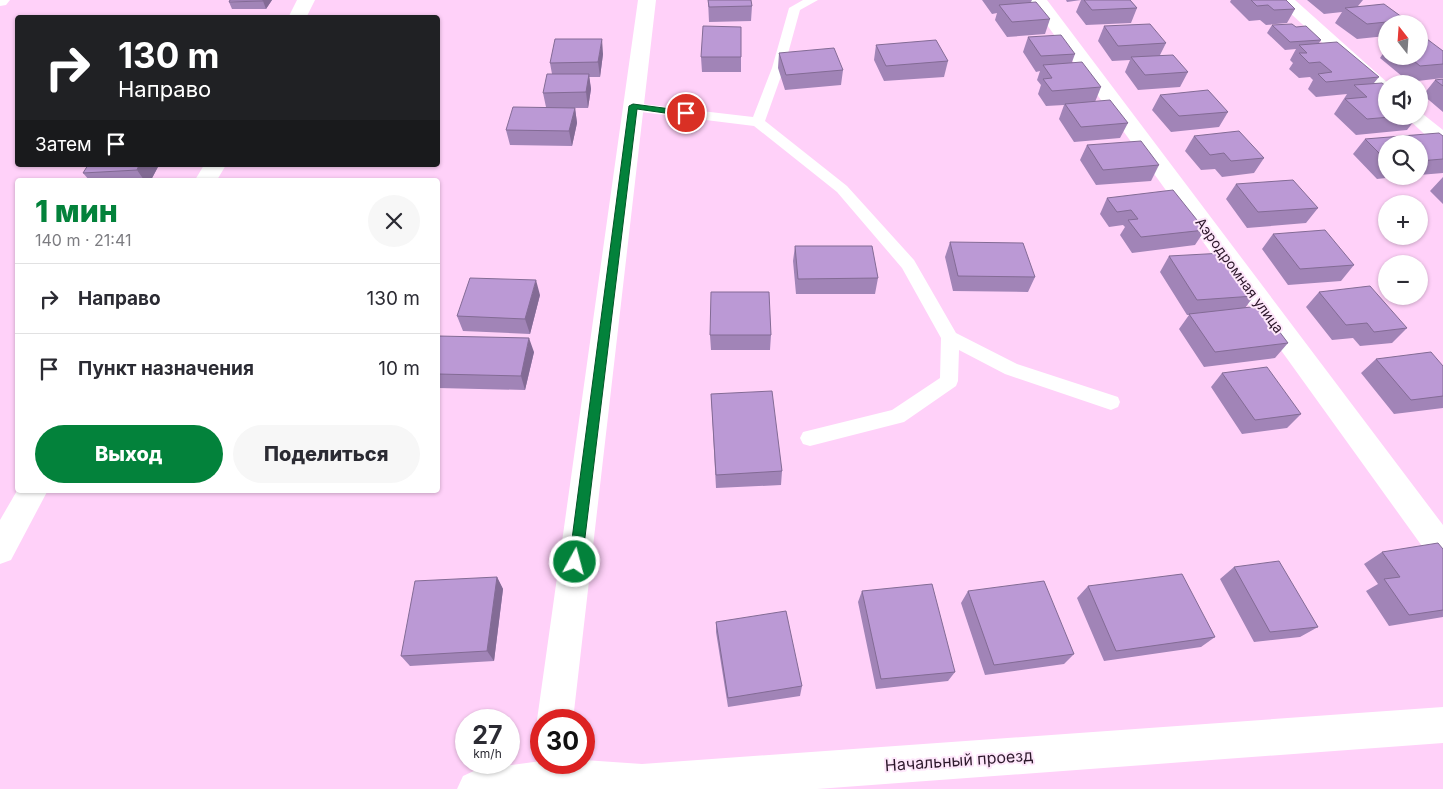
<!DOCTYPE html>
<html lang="ru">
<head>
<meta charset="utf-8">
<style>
  :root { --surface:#fff; --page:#f7f7f7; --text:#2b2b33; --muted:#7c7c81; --line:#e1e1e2; --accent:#03823b }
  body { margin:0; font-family:Inter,sans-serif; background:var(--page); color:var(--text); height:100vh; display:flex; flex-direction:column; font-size:19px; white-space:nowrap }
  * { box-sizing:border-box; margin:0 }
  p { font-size:16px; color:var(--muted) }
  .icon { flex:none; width:28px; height:28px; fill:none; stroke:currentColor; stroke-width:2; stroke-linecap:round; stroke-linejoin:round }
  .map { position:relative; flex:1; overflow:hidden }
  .drawer { position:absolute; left:15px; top:178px; width:425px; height:315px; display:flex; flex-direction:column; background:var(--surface); border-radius:5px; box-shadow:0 1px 4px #0004 }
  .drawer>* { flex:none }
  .top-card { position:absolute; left:15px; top:15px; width:425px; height:152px; border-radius:5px; box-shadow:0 1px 4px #0004; background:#202124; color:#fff; overflow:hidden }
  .needle { width:32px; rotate:343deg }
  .fabs { position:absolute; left:1378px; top:15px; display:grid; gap:10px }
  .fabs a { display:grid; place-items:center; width:50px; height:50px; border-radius:50%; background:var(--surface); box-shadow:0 1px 4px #0004; font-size:25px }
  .speed { position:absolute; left:455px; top:709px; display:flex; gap:10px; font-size:25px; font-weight:700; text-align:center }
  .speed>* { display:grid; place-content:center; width:65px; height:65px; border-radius:50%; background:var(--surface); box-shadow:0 1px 4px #0004; line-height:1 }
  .speed small { font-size:12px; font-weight:400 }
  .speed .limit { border:8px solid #d22; background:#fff; color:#111 }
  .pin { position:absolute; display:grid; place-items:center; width:42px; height:42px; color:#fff; margin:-21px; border:2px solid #fff; border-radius:50%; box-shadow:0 1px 5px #0007 }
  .me { position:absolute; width:55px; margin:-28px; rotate:7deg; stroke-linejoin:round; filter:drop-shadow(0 0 4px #0008) }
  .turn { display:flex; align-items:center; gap:18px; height:105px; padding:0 20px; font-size:22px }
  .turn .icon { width:65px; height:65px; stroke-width:2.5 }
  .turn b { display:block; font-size:35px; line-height:42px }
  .then { display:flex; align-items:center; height:48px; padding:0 20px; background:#0003; gap:10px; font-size:19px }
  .round { display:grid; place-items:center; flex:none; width:52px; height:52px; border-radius:26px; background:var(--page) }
  .head { display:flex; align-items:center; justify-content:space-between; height:85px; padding:0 20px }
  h1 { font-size:30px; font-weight:800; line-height:38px; color:var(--accent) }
  .action { display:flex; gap:10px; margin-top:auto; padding:10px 20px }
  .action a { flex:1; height:58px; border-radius:30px; background:var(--accent); color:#fff; font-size:20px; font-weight:800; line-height:58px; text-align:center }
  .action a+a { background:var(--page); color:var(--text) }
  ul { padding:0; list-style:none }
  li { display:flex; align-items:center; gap:15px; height:70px; padding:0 20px; border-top:1px solid var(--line) }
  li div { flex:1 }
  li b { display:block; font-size:19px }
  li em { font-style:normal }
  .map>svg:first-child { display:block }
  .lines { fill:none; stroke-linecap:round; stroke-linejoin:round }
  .lane { fill:#fff; fill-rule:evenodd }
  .street { fill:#fff; fill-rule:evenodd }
  .wall { fill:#a184b7 }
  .shaded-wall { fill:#836b95 }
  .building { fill:#bb99d5; stroke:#836b95 }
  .route { fill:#03823b; stroke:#025426 }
  .labels { text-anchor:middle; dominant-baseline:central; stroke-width:4; stroke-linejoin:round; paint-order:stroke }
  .street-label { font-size:14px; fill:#2d182b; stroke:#fee7fb }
  .near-street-label { font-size:16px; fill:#2d182b; stroke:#fee7fb }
</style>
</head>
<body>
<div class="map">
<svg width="1443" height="789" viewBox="0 0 1443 789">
  <rect width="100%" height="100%" fill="#ffd1f9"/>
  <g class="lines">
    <path class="lane" d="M803 0H818L800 10 784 68 765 121 847 186 914 260 956 333 1017 364 1118 397 1120 402 1118 407 1111 410 1005 374 959 350 958 381 956 386 904 422 810 446 803 444 800 438 803 432 892 410 940 378 941 338 902 268 837 192 754 126 633 111 626 107 633 103 753 117 772 68 789 8Z"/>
    <path class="street" d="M0 0H10L6 5 0 6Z
      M297 0H315L306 18H288Z
      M638 0H656L573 720H541V730L537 720Z
      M1029 0H1047L1443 525V564L1432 560Z
      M1276 0H1295L1389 84H1386V97L1379 95Z
      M1419 111 1443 130V147L1436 145 1405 116H1419Z
      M204 165H226L217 180H195Z
      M18 489 48 490 11 560 0 564V520Z
      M1443 707V743L817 789H457L463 776 476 770 541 761V762H584V760L642 764Z"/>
  </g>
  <path class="wall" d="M230 0H272L266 9H232L229 2Z
    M708 0 752 6 751 21 709 22Z
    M982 0H1032L1031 2 1050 19 1045 34 1007 37 995 20 997 13 992 14Z
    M1066 0H1130L1137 8 1131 23 1086 25 1076 12 1081 0 1067 2Z
    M1231 0H1286L1295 9 1287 23 1266 25 1260 20 1249 21 1230 2Z
    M1307 0H1363L1358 6 1406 20 1404 24H1386V36L1357 39 1335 23 1342 12 1324 14Z
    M1272 25 1296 27 1321 40 1319 43 1379 77 1374 83 1386 116H1418L1407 130 1356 135 1334 114 1347 94 1316 97 1308 89 1313 80 1310 77 1299 78 1289 69 1293 63 1290 60 1296 49 1285 50 1267 33Z
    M1104 26 1166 43 1160 55 1188 72 1180 87 1138 90 1125 72 1130 60 1112 61 1098 41Z
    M1028 37 1075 54 1072 62 1101 87 1095 102 1128 123 1120 138 1074 142 1059 119 1064 105 1046 106 1038 94 1041 85 1037 80 1040 71 1036 72 1023 52Z
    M876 45 948 61 944 77 884 81 874 60Z
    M1386 49V56H1419L1443 51V78L1409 82 1380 58Z
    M779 53 843 70 841 85 785 90 778 68Z
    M603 54 600 77H589L591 89 588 108H575L577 123 572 146 510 145 506 130 546 107 543 93 552 74 550 63Z
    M701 57H741V72H702Z
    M1443 79V112L1423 95 1435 80Z
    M1160 95 1228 112 1219 127 1171 132 1152 110Z
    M1194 136 1264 158 1254 173 1222 177 1215 169 1201 170 1185 151Z
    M1443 136V173L1419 175V144H1386V176H1404L1377 179 1353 154 1365 139Z
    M1087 145 1159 165 1151 181 1096 185 1080 160Z
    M88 165H162H159L151 180H89L83 173Z
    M1443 177V204L1430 191Z
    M1236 184 1318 208 1306 223 1247 228 1226 199Z
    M1107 198 1205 230 1195 245 1132 253 1120 235 1125 227 1123 225 1109 227 1100 214Z
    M1273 234 1354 265 1341 281 1288 285 1262 249Z
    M950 242 1035 277 1028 292 953 291 945 257Z
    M795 246 878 278 875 294H796L793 261Z
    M1169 256 1254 296 1245 308 1288 343 1275 358 1204 367 1179 329 1189 315H1187L1160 272Z
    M1319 292 1407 328 1392 343 1360 346 1353 338 1332 340 1306 307Z
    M540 295 530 334 463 331 457 316Z
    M710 335H771L770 350H711Z
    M438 336 534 352 525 390 438 388Z
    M1376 359 1443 366V408L1394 414 1361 373Z
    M1222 373 1301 414 1287 428 1242 434 1211 387Z
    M711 394 782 471 781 485 716 488Z
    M1443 549V617L1389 626 1366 591 1378 584 1364 564 1382 552Z
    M1234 567 1318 627 1300 637 1254 642 1220 579Z
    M497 577 503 589 494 661 410 666 401 656Z
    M1088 586 1215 637 1201 647 1104 661 1077 598Z
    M862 591 955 672 948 681 876 689 858 602Z
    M968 591 1074 654 1064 664 985 675 961 603Z
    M716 622 802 686 800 696 728 707 716 632Z"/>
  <path class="shaded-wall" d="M263 0H272L266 9 263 1Z
    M602 39 603 54 600 77 598 62Z
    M589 74 591 89 588 108 586 92Z
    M575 108 577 123 572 146 569 131Z
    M139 165H159L151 180H144L137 170Z
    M536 280 540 295 530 334 525 319Z
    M529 338 534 352 525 390 521 376Z
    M497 577 503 589 494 661 487 651Z"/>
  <path class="building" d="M230 0H263V1L229 2Z
    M708 0H751L752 6 709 7Z
    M1084 0H1130L1137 8 1092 10Z
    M1251 0H1286L1295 9 1274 10 1268 5 1257 6Z
    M1036 2 1050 19 1012 22 999 5Z
    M1384 4 1406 20 1367 24 1345 8Z
    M1150 24 1166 43 1118 46 1104 26Z
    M1292 24 1296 27 1306 26 1321 40 1290 42 1272 25Z
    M703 26 741 27V57H701Z
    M1061 35 1075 54 1041 56 1028 37Z
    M555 39H602L598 62 550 63Z
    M1427 39 1443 51V64L1420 66 1408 56H1419V40Z
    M936 40 948 61 886 66 876 45Z
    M1337 42 1379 77 1326 82 1318 74 1332 72 1320 62 1309 63 1299 53H1307L1299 45Z
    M834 48 843 70 786 75 779 53Z
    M1173 55 1188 72 1145 75 1131 57Z
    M1082 62 1101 87 1052 91 1043 79 1052 78 1043 65Z
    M547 74H589L586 92 543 93Z
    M1443 79V86L1435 80Z
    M1382 83 1386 86V116H1402L1367 119 1345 99 1367 97 1354 85Z
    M1208 90 1228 112 1179 116 1160 95Z
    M1110 100 1128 123 1081 127 1065 104Z
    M513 107 575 108 569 131 506 130Z
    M1239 131 1264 158 1231 161 1224 153 1210 155 1194 136Z
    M1439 133 1443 136V159L1419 161V144H1386V160L1365 139Z
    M1141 141 1159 165 1103 170 1087 145Z
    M88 165H139L137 170 83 173Z
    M1293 180 1318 208 1258 212 1236 184Z
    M1173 190 1205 230 1141 237 1128 220 1138 219 1131 210 1117 212 1107 198Z
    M1325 230 1354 265 1300 269 1273 234Z
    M950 242 1023 243 1035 277 958 276Z
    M795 246H872L878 278 798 279Z
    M1224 253 1254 296 1197 300 1169 256Z
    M470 278 536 280 525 319 457 316Z
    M1370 286 1407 328 1374 332 1367 323 1346 325 1319 292Z
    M711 292H769L771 335H710Z
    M1260 306 1288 343 1215 352 1189 314Z
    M438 336 529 338 521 376 438 374Z
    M1431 352 1443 366V396L1411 400 1376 359Z
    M1267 367 1301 414 1255 420 1222 373Z
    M772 391 782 471 716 475 711 394Z
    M1438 543 1443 549V610L1409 615 1384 579 1400 577 1382 552Z
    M1279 561 1318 627 1270 632 1234 567Z
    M1182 574 1215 637 1116 651 1088 586Z
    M497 577 487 651 401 656 415 581Z
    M1044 581 1074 654 994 665 968 591Z
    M932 584 955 672 881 679 862 591Z
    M786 611 802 686 728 698 716 622Z"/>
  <path class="route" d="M633 104 686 111 691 113 686 116 637 109 582 562 580 566 575 568 571 566 569 562 629 106Z"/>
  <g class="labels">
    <g class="street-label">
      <text transform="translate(1240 275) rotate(54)">Аэродромная улица</text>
    </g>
    <g class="near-street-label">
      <text transform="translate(959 760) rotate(-4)">Начальный проезд</text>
    </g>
  </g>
</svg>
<div class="fabs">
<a><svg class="needle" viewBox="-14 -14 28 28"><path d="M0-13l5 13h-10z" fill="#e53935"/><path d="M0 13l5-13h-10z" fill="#7c7c81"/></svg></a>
<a><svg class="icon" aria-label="sound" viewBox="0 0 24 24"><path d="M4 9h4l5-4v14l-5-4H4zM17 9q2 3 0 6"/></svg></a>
<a><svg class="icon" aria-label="search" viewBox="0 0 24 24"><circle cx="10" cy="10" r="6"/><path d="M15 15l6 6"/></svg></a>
<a>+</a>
<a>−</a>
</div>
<div class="speed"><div>27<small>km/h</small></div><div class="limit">30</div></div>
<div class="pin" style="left:686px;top:113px;background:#d93025"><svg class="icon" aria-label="arrive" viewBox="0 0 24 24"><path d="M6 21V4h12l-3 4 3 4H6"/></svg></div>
<svg class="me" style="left:575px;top:562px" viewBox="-20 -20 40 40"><circle r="17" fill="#03823b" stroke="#fff" stroke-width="3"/><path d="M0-11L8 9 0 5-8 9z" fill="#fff"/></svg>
<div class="top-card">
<div class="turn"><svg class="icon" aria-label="right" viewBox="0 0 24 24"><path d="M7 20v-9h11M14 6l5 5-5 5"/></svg><div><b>130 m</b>Направо</div></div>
<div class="then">Затем<svg class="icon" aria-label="arrive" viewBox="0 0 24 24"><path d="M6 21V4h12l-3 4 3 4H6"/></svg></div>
</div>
<section class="drawer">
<div class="head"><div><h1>1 мин</h1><p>140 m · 21:41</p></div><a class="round"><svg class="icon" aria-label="close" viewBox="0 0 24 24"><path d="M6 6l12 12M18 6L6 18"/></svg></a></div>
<ul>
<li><svg class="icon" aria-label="right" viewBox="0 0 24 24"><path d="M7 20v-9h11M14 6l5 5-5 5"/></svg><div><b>Направо</b></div><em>130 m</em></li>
<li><svg class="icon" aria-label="arrive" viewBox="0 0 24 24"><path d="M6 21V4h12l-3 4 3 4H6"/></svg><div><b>Пункт назначения</b></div><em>10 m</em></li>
</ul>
<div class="action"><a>Выход</a><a>Поделиться</a></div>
</section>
</div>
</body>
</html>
